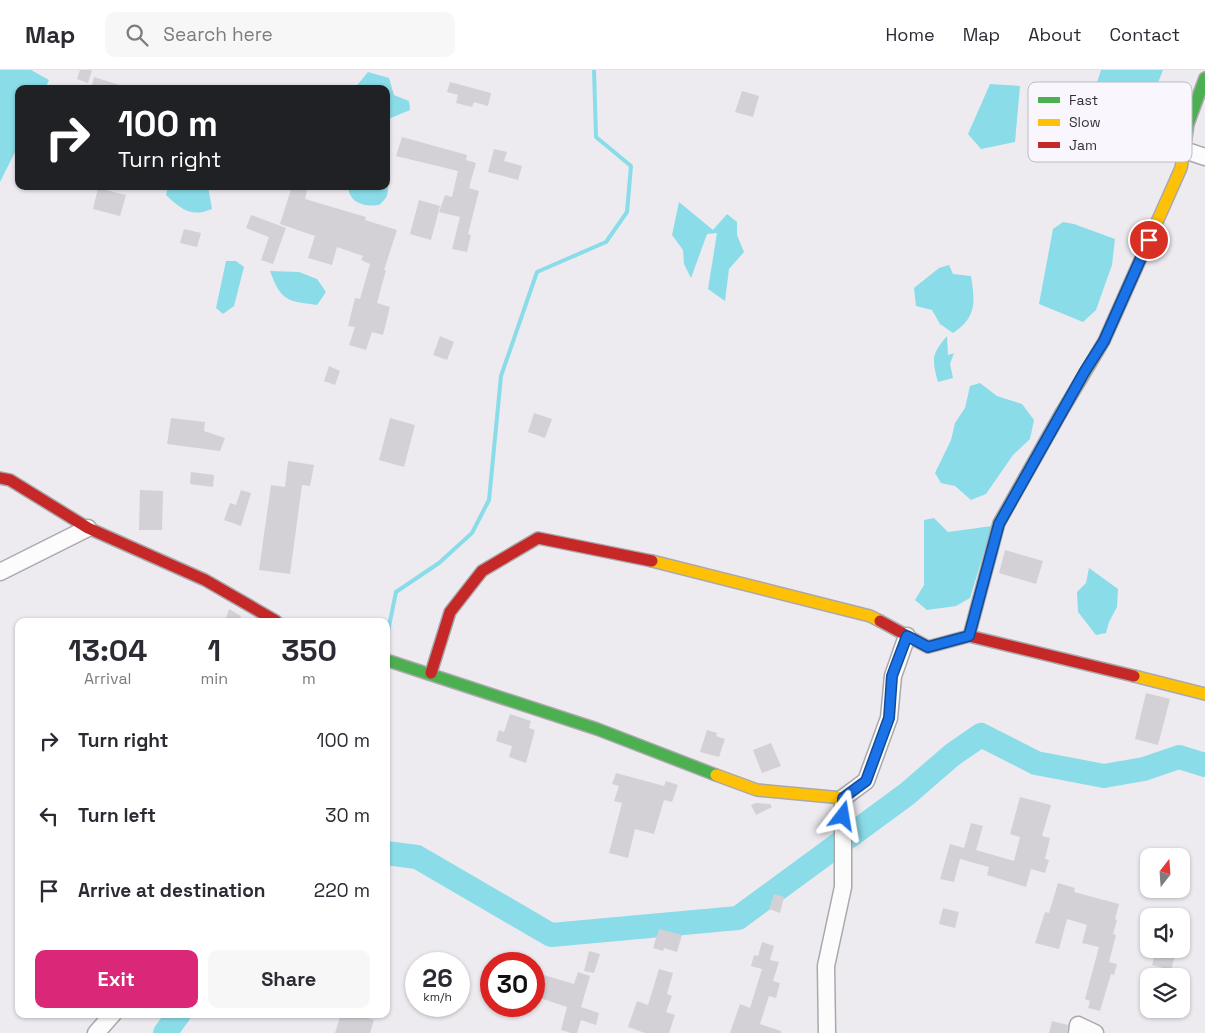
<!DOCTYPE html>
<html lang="en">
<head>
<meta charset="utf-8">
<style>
  :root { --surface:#fff; --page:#f7f7f7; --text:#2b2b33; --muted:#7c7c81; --line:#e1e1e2; --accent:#db2777 }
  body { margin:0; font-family:"Space Grotesk",sans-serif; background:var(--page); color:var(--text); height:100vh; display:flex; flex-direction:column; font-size:19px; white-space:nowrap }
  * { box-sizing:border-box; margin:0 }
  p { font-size:16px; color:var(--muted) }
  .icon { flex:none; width:28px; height:28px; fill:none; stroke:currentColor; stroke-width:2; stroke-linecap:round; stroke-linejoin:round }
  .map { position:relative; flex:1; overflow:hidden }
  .panel { position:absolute; left:15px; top:548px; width:375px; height:400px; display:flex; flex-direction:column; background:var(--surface); border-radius:10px; box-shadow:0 1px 4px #0004 }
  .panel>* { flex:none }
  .hud { position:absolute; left:15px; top:15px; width:375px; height:105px; border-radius:10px; box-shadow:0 1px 4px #0004; background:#202124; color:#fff; overflow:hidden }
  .needle { width:32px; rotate:17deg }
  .fabs { position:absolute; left:1140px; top:778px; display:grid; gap:10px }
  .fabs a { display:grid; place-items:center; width:50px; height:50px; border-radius:10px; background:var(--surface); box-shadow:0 1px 4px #0004; font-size:25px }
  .speed { position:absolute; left:405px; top:882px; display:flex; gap:10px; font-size:25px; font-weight:700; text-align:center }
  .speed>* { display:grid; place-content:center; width:65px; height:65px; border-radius:50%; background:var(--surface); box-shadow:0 1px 4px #0004; line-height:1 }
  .speed small { font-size:12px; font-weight:400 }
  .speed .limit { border:8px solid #d22; background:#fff; color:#111 }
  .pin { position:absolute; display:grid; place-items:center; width:42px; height:42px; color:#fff; margin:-21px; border:2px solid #fff; border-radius:50%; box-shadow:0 1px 5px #0007 }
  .me { position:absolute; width:55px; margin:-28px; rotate:14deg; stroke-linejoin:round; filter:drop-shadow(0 0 4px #0008) }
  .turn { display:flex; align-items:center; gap:18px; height:105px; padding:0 20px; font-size:22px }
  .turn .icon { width:65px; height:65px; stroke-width:2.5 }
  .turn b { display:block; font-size:35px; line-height:42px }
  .eta { display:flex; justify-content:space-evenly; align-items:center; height:85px; text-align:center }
  .eta b { font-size:30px; font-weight:700; line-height:35px }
  .cta { display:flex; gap:10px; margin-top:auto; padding:10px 20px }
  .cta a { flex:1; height:58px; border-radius:10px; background:var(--accent); color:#fff; font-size:20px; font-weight:700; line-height:58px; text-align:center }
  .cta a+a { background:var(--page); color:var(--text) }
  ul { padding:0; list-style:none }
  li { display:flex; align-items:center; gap:15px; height:75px; padding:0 20px }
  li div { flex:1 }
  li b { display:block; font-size:19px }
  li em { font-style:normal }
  header { display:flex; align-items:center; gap:30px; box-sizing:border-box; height:70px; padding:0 25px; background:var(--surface); border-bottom:1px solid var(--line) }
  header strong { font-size:24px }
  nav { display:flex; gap:28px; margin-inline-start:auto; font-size:18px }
  .search { width:350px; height:45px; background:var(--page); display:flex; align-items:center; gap:12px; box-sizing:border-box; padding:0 18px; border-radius:10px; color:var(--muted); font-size:19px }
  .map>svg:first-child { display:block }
  .water { fill:#8adce8 }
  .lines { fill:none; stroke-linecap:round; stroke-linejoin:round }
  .stream { stroke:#8adce8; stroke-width:4 }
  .river { stroke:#8adce8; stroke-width:24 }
  .building { fill:#d3d1d5 }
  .street-casing { stroke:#a9a8ac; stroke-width:19 }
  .fast-casing { stroke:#a9a8ac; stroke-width:14 }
  .slow-casing { stroke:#a9a8ac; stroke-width:14 }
  .jam-casing { stroke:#a9a8ac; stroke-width:14 }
  .street { stroke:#fcfcfd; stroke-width:16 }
  .fast { stroke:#4caf50; stroke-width:11 }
  .slow { stroke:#ffc107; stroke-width:11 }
  .jam { stroke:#c62828; stroke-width:11 }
  .route-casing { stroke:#114b97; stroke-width:12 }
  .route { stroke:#1a73e8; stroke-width:9 }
  .key { fill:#f9f6fe; stroke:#bebbc2; stroke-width:1 }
  .key-label { font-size:14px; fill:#343237 }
</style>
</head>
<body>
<header>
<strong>Map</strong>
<div class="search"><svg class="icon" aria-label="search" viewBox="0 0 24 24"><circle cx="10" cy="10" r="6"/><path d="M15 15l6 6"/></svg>Search here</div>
<nav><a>Home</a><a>Map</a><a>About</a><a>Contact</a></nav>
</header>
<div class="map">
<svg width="1205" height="963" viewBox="0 0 1205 963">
  <rect width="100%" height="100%" fill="#edebf0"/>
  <path class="water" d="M0 0H31L49 10 45 19H19V74L0 112Z
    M1101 0H1163L1143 51 1092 28Z
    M368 2 389 8 394 25 409 31 410 40 386 50V19H354Z
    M990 14 1020 16 1015 72 981 79 968 64Z
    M386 110C390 121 388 128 379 135 364 137 349 133 348 116H386Z
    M168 116H208L212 139C191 148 181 139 166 125Z
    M679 132 713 160 727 144 737 152V165L744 182 729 199 725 231 708 219 717 163 707 164 691 208 684 194 683 180 672 165Z
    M1063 152 1074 154 1115 169 1112 195 1096 240 1083 252 1039 234 1053 159Z
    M226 191H236L244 197 234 236 223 244 216 238Z
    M949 195 953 204 971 206C975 232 977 247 953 263L940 254 932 240 916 236 914 218 939 198Z
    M270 201 299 202 317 209 326 222 317 235C287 231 281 231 270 201Z
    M947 266 948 285 954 283 950 294 953 308 938 312C932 289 931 285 947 266Z
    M980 313 997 326 1022 334 1034 350 1030 369 1013 385 986 424 971 430 955 416 941 413 935 403 951 370 955 353 965 338 970 316Z
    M934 448 948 462 992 456 970 528 956 536 927 540 915 530 924 515V450Z
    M1089 498 1118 519 1117 537 1109 552 1106 563 1096 565 1078 542 1077 522 1086 513Z"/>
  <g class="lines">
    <path class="stream" d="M386 571 396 522 439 493 472 463 489 430 501 306 537 202 606 172 627 142 631 96 596 67 594 0"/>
    <path class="river" d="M386 783 417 787 551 865 738 848 907 724 952 685 981 665 1036 693 1104 706 1144 699 1179 687 1205 695
      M165 963 179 944"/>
  </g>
  <path class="building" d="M80 0H92L88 13 77 9Z
    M94 7 123 16V19H91Z
    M450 12 491 23 488 36 474 32 472 37 456 33 458 25 447 22Z
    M742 21 759 26 753 47 735 42Z
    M402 67 467 85 466 90 476 93 469 118 479 121 468 164 471 165 467 182 452 179 460 147 439 142 445 125 452 127 458 101 396 86Z
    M494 79 507 82 504 91 522 96 518 110 488 102Z
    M292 116H308L305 129 366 147 365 150 397 160 384 200H386L377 233 390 237 383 265 372 262 366 280 349 275 355 257 348 256 355 228 360 229 370 194 361 190 363 186 337 177 332 195 308 188 315 166 280 154Z
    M98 118 126 125 120 146 93 139Z
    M419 130 440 136 431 170 410 164Z
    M251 145 286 158 273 194 261 190 269 167 246 158Z
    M184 159 201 163 197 177 180 173Z
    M440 266 454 272 447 290 433 285Z
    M329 296 340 301 335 315 324 311Z
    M534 343 552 349 545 368 528 362Z
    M171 348 205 352 204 361 225 368 220 381 167 374Z
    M390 348 415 355 404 397 379 390Z
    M288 391 314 395 310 416 302 415 290 504 259 500 271 415 285 417Z
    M191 402 214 405 213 417 190 414Z
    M140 420 163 421 162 460H139Z
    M241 420 251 423 241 456 224 450 230 433 236 435Z
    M1005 480 1043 491 1036 514 999 503Z
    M229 539 241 546 239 551H225Z
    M1146 623 1170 629 1158 675 1135 669Z
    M510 644 531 651 529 658 535 660 526 693 509 687 512 676 496 671 499 660 504 662Z
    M707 660 717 663 716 666 725 669 719 687 700 682Z
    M771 673 781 696 762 703 753 680Z
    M616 703 664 716 666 711 678 715 672 732 664 730 654 764 635 759 628 788 609 783 622 733 614 731 619 716 612 714Z
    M1020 727 1051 735 1042 766 1050 768 1045 789 1049 790 1045 803 1031 799 1026 817 987 805 989 797 960 789 954 812 940 809 950 774 964 778 971 753 983 756 976 780 1014 791 1020 767 1010 764Z
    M756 733 770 734 772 737 756 745 751 735Z
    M1058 813 1075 818 1074 822 1119 834 1115 849 1117 850 1113 864 1116 865 1109 892 1117 894 1114 905 1111 904 1100 941 1088 938 1090 931 1085 929 1099 877 1082 873 1087 855 1067 849 1059 879 1035 873 1045 842 1049 843Z
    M774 824 784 827 780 843 769 839Z
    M943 838 959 842 955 858 939 854Z
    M659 859 682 865 677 882 664 878 663 881 653 878Z
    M762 872 774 876 770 890 779 892 773 911 780 913 776 928 769 926 760 954 781 961V963H730L740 934 750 938 762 899 751 896 754 885 758 886Z
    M1156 879H1177L1171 900 1152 895Z
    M589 881 600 884 594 903 584 901Z
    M659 899 673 903 667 924 672 926 666 942 675 945 669 963H645L628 957 637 931 648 935Z
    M578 902 590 906 581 937 599 943 596 955 581 950 577 963H571L561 960 567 937 534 926V914L537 903 574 914Z
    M341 944H354L374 950 370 963H335Z
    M1052 951 1068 955 1067 963H1049Z"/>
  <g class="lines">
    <g class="street-casing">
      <path id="street" d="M1184 80 1205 87
        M0 502 88 458
        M96 963 113 944
        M827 963 826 896 843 817V728L866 711 889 648 893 606 907 566
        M1077 963 1078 955 1095 963"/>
    </g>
    <g class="fast-casing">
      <path id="fast" d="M1185 74 1188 54 1205 8
        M969 566 999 453 1061 343
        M386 590 597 659 716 705"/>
    </g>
    <g class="slow-casing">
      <path id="slow" d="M1061 343 1104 271 1181 98 1185 74
        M652 491 870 546 880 551
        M1134 606 1205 624
        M716 705 757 720 843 728"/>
    </g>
    <g class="jam-casing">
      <path id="jam" d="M0 408 10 410 88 458 205 510 276 551
        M880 551 928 577 969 566 1134 606
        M431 603 450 542 482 501 538 468 652 491"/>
    </g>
    <use href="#street" class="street"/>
    <use href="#fast" class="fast"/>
    <use href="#slow" class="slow"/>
    <use href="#jam" class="jam"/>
  </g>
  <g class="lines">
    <g class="route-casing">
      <path id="route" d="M843 746V728L866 711 889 648 892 606 907 566 928 577 969 566 999 454 1085 301 1104 271 1149 170"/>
    </g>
    <use href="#route" class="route"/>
  </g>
  <rect x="1028" y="12" width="164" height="80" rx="8" class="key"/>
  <rect x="1038" y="27" width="22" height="6" fill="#4caf50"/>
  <rect x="1038" y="49" width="22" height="7" fill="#ffc107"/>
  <rect x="1038" y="72" width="22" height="6" fill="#c62828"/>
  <g class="key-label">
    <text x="1069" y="35">Fast</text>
    <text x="1069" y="57">Slow</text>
    <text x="1069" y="80">Jam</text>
  </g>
</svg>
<div class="fabs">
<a><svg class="needle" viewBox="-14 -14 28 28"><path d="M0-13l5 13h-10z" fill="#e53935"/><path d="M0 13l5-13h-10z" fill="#7c7c81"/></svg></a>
<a><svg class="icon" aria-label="sound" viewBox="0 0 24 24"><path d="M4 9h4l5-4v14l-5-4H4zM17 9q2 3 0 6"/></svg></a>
<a><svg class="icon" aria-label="layers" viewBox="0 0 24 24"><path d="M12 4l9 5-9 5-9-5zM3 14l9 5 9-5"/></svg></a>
</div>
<div class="speed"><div>26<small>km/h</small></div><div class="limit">30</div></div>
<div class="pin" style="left:1149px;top:170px;background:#d93025"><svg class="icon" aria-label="arrive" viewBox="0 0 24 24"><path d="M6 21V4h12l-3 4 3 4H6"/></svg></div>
<svg class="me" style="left:843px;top:746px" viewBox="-20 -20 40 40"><path d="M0-17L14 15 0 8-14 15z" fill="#1a73e8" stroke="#fff" stroke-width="4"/></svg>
<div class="hud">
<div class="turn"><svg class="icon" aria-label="right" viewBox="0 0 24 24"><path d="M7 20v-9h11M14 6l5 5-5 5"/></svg><div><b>100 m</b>Turn right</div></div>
</div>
<section class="panel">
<div class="eta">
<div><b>13:04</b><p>Arrival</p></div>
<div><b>1</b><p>min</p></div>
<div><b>350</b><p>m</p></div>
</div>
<ul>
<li><svg class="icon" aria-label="right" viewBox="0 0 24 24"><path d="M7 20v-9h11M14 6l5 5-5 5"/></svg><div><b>Turn right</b></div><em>100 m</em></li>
<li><svg class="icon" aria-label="left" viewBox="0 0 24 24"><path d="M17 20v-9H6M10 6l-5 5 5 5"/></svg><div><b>Turn left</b></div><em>30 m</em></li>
<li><svg class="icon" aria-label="arrive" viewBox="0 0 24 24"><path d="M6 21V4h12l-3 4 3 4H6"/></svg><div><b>Arrive at destination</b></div><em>220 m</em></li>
</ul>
<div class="cta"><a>Exit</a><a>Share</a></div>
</section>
</div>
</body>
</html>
